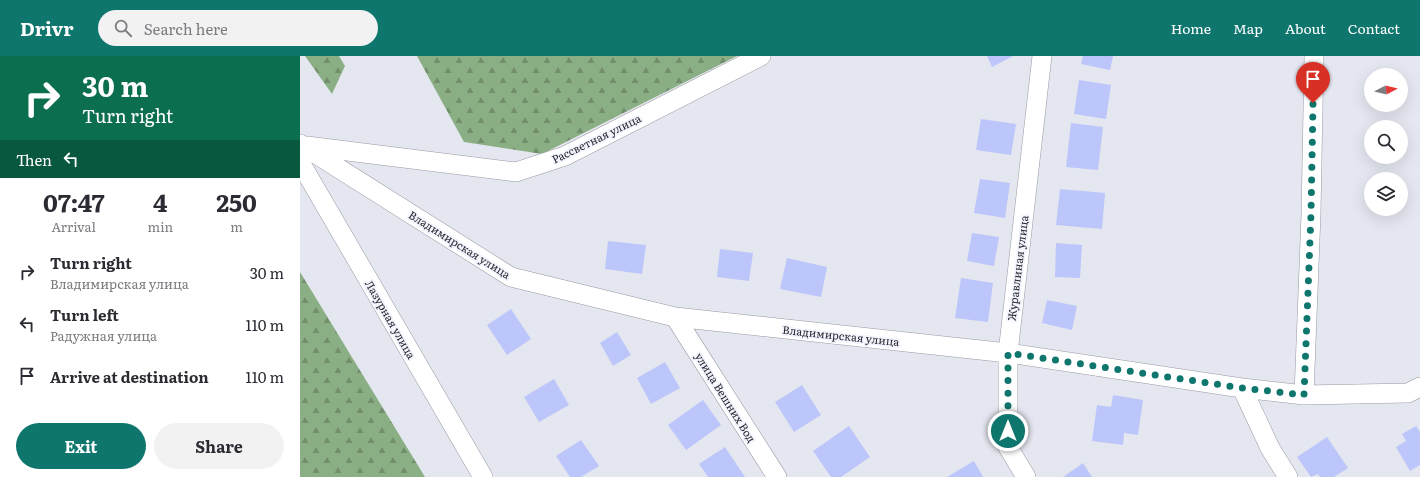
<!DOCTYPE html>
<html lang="en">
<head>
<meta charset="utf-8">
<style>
  :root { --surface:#fff; --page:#f2f2f3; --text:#2b2b33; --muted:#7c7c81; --accent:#0f766e }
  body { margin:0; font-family:Literata,serif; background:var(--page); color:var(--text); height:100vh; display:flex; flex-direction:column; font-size:15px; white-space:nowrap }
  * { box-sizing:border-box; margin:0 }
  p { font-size:13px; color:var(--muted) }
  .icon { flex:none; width:22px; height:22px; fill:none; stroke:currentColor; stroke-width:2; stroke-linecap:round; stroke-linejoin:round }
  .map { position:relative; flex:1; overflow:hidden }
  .side { display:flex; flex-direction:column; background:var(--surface); width:300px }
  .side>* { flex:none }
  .guide { background:#0b6e4f; color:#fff; overflow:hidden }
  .needle { width:26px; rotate:83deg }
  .controls { position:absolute; left:1064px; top:12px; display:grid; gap:8px }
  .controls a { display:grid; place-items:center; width:44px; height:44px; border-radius:50%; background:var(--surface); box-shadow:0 4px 16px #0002; font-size:20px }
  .pin { position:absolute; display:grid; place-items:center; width:34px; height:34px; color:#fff; margin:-41px -17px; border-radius:50% 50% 50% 0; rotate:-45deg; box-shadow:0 0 4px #0007 }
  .pin .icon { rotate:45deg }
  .me { position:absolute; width:44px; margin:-22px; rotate:0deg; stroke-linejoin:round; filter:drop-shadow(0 0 3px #0008) }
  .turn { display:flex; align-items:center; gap:14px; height:84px; padding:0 16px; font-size:18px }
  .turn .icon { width:52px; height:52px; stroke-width:2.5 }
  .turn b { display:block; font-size:28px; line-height:34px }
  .then { display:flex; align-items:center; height:38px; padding:0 16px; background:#0003; gap:8px; font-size:15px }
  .eta { display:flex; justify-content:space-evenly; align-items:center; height:68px; text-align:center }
  .eta b { font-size:24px; font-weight:700; line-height:28px }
  .cta { display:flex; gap:8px; margin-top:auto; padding:8px 16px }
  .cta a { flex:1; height:46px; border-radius:24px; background:var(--accent); color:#fff; font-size:16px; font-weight:700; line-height:46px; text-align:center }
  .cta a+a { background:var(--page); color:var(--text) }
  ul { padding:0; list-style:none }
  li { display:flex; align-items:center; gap:12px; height:52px; padding:0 16px }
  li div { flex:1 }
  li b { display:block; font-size:15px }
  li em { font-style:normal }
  header { display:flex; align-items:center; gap:24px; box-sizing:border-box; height:56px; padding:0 20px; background:var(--accent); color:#fff }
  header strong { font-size:19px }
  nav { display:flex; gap:22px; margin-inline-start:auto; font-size:14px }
  .search { width:280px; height:36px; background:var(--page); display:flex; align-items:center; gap:10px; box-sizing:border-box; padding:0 14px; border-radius:22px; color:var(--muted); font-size:15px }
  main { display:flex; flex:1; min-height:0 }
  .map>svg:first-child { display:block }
  .forest { fill:url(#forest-firs) }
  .building { fill:#bcc6fa }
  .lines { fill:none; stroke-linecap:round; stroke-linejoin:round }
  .minor-casing { stroke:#989aa4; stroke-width:20 }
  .minor { stroke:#fff; stroke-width:19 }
  .route { stroke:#0f766e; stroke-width:7; stroke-dasharray:0 12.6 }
  .labels { text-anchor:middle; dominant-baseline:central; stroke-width:3.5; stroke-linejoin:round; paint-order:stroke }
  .street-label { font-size:11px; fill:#28292d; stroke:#f1f3fe }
</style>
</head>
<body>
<header>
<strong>Drivr</strong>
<div class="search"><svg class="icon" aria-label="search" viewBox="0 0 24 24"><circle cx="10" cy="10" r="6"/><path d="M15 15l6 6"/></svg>Search here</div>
<nav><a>Home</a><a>Map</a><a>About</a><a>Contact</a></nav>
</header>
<main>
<section class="side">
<div class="guide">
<div class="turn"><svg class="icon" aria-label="right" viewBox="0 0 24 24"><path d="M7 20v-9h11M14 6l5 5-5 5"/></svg><div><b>30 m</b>Turn right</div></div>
<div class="then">Then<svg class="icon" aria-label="left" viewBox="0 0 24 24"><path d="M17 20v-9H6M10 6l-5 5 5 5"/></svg></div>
</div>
<div class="eta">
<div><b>07:47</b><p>Arrival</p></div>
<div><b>4</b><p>min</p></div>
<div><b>250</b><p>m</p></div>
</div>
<ul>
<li><svg class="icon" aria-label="right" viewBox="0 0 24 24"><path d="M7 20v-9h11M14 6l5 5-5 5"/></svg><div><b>Turn right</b><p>Владимирская улица</p></div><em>30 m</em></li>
<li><svg class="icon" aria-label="left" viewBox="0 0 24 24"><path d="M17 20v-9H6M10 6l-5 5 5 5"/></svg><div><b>Turn left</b><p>Радужная улица</p></div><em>110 m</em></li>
<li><svg class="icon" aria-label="arrive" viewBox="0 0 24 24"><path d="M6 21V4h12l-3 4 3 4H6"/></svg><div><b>Arrive at destination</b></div><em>110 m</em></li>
</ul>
<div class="cta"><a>Exit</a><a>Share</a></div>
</section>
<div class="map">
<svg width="1120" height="421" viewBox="0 0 1120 421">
  <defs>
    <pattern id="forest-firs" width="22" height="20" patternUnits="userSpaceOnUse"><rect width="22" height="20" fill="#8baf84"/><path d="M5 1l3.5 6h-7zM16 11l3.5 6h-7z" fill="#728e6c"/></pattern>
  </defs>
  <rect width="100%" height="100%" fill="#e4e6f0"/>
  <path class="forest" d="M5 0H39L45 10 32 38Z
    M117 0H437L242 98 164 86Z
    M0 216 125 421H0Z"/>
  <path class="building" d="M687 0H713L692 11Z
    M783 0H813L810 14 781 8Z
    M779 24 811 29 806 63 774 58Z
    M681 63 716 68 711 99 676 94Z
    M771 67 803 71 798 114 766 111Z
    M680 123 710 127 705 162 674 157Z
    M760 133 805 137 802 173 756 169Z
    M672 177 699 181 694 210 667 205Z
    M308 185 346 189 342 218 305 213Z
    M756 187 782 189 780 222 755 221Z
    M420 193 453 197 449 225 417 221Z
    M487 202 527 211 521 241 480 233Z
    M661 222 693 227 688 266 655 262Z
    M747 244 777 250 772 274 742 267Z
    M211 253 231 283 207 299 187 269Z
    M317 276 331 299 313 310 300 287Z
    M365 306 380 332 351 348 337 322Z
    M254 323 269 349 239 366 224 341Z
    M502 329 521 359 494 376 475 346Z
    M813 339 843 344 838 379 824 377 823 389 792 385 797 349 811 351Z
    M403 344 421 369 386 394 368 369Z
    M549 370 570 401 541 421H531L513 395Z
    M1116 370 1120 376V409L1110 415 1096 391 1106 385 1102 378Z
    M1027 381 1048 412 1034 421H1020L1018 418 1011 421 997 401Z
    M281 384 299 410 281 421H270L256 400Z
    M425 391 445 421H408L399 408Z
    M674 405 683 421H647Z
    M783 407 792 421H763Z"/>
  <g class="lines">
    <g class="minor-casing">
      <path id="minor" d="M0 88 211 221 375 261 708 297 942 332 1004 339 1108 337 1120 331
        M7 90 216 116 265 100 461 0
        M0 106 183 421
        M375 261 477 421
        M942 332 970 392 988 421
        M1004 339 1011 158 1014 0
        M726 421 708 391V297L742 0"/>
    </g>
    <use href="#minor" class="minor"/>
  </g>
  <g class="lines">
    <path class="route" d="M708 375V297L942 332 1004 339 1011 158 1013 47"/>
  </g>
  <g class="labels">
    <g class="street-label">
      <text transform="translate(296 82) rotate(-26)">Рассветная улица</text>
      <text transform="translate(160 188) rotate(32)">Владимирская улица</text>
      <text transform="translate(717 212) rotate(-83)">Журавлиная улица</text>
      <text transform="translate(91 263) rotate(60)">Лазурная улица</text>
      <text transform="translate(541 279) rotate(6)">Владимирская улица</text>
      <text transform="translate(426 341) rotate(58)">улица Вешних Вод</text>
    </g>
  </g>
</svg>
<div class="controls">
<a><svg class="needle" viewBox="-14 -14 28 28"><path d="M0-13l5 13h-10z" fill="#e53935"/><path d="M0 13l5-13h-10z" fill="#7c7c81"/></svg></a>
<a><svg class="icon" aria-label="search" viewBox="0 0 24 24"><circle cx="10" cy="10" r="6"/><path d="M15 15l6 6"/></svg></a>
<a><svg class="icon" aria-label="layers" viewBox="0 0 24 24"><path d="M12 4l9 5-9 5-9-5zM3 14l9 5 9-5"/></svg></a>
</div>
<div class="pin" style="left:1013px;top:47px;background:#d93025"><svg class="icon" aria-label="arrive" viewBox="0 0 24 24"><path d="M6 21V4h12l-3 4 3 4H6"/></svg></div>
<svg class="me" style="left:708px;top:375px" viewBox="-20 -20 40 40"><circle r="17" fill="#0f766e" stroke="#fff" stroke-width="3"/><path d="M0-11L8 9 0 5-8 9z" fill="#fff"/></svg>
</div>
</main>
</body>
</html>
